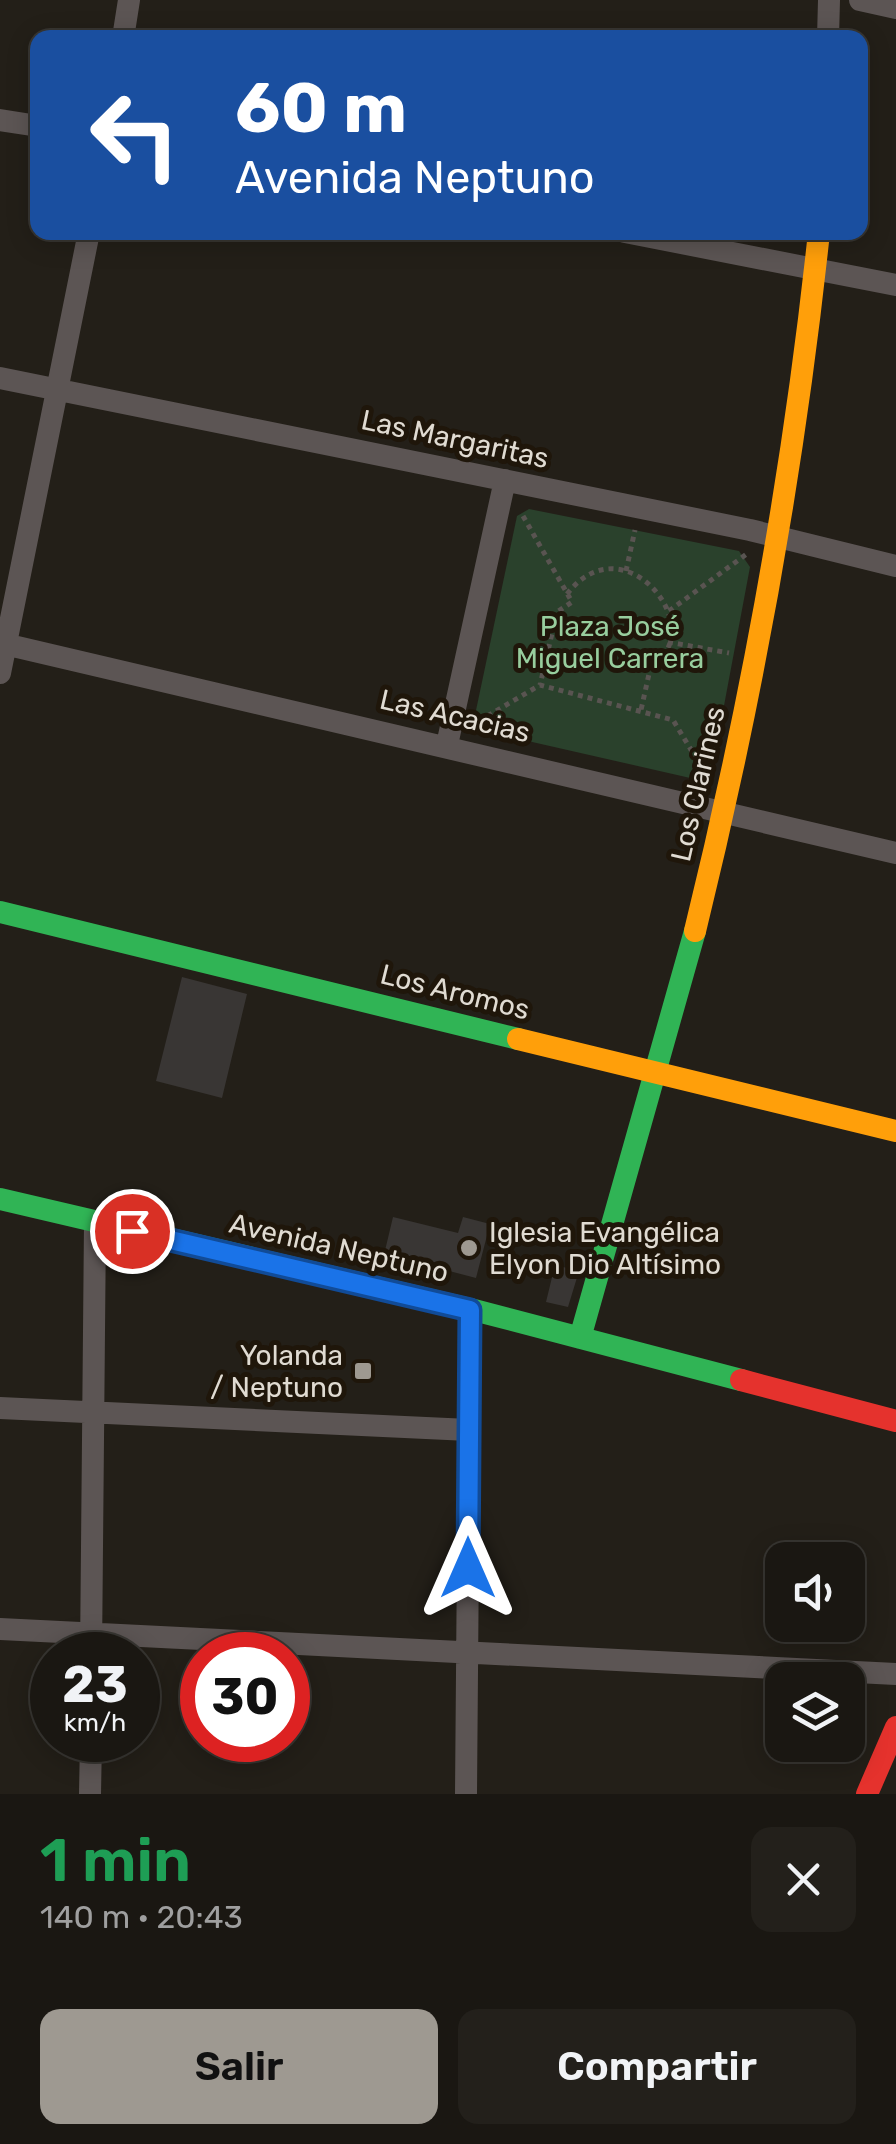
<!DOCTYPE html>
<html lang="es">
<head>
<meta charset="utf-8">
<style>
  :root { --surface:#1a1712; --page:#23201b; --text:#f1f3f6; --muted:#9f9f9f; --line:#383632; --accent:#9e9991 }
  body { margin:0; font-family:Rubik,sans-serif; background:var(--page); color:var(--text); height:100vh; display:flex; flex-direction:column; font-size:38px; white-space:nowrap }
  * { box-sizing:border-box; margin:0 }
  p { font-size:32px; color:var(--muted) }
  .icon { flex:none; width:55px; height:55px; fill:none; stroke:currentColor; stroke-width:2; stroke-linecap:round; stroke-linejoin:round }
  .map { position:relative; height:1794px; overflow:hidden }
  .sheet { display:flex; flex-direction:column; background:var(--surface); flex:1 }
  .sheet>* { flex:none }
  .top-card { position:absolute; left:30px; top:30px; width:838px; height:210px; border-radius:20px; box-shadow:0 5px 25px #0003,0 0 0 2px var(--line); background:#1a4fa0; color:#fff; overflow:hidden }
  .controls { position:absolute; left:765px; top:1542px; display:grid; gap:20px }
  .controls a { display:grid; place-items:center; width:100px; height:100px; border-radius:20px; background:var(--surface); box-shadow:0 5px 25px #0003,0 0 0 2px var(--line); font-size:50px }
  .speed { position:absolute; left:30px; top:1632px; display:flex; gap:20px; font-size:50px; font-weight:700; text-align:center }
  .speed>* { display:grid; place-content:center; width:130px; height:130px; border-radius:50%; background:var(--surface); box-shadow:0 5px 25px #0003,0 0 0 2px var(--line); line-height:1 }
  .speed small { font-size:25px; font-weight:400 }
  .speed .limit { border:15px solid #d22; background:#fff; color:#111 }
  .pin { position:absolute; display:grid; place-items:center; width:85px; height:85px; color:#fff; margin:-42px; border:5px solid #fff; border-radius:50%; box-shadow:0 2px 10px #0007 }
  .me { position:absolute; width:110px; margin:-55px; rotate:0deg; stroke-linejoin:round; filter:drop-shadow(0 0 8px #0008) }
  .turn { display:flex; align-items:center; gap:35px; height:210px; padding:0 40px; font-size:45px }
  .turn .icon { width:130px; height:130px; stroke-width:2.5 }
  .turn b { display:block; font-size:70px; line-height:85px }
  .round { display:grid; place-items:center; flex:none; width:105px; height:105px; border-radius:20px; background:var(--page) }
  .head { display:flex; align-items:center; justify-content:space-between; height:170px; padding:0 40px }
  h1 { font-size:60px; font-weight:600; line-height:75px; color:#1e9e55 }
  .button { display:flex; gap:20px; margin-top:auto; padding:20px 40px }
  .button a { flex:1; height:115px; border-radius:20px; background:var(--accent); color:#111; font-size:40px; font-weight:600; line-height:115px; text-align:center }
  .button a+a { background:var(--page); color:var(--text) }
  .map>svg:first-child { display:block }
  .green { fill:#2a412c }
  .building { fill:#393634 }
  .lines { fill:none; stroke-linecap:round; stroke-linejoin:round }
  .path { stroke:#595451; stroke-width:5; stroke-dasharray:5 5; stroke-linecap:butt }
  .street { stroke:#5c5554; stroke-width:22 }
  .fast { stroke:#30b455; stroke-width:22 }
  .slow { stroke:#ff9f0a; stroke-width:22 }
  .jam { stroke:#e5322d; stroke-width:22 }
  .route-casing { stroke:#114b97; stroke-width:25 }
  .route { stroke:#1a73e8; stroke-width:18 }
  .poi-dot { fill:#9e9991; stroke:#1f160a; stroke-width:4 }
  .labels { text-anchor:middle; dominant-baseline:central; stroke-width:10; stroke-linejoin:round; paint-order:stroke }
  .street-label { font-size:28px; fill:#e0dbd2; stroke:#1f160a }
  .park-label { font-size:28px; fill:#98ce9e; stroke:#1f160a }
  .poi-label { font-size:28px; fill:#e0dbd2; stroke:#1f160a; text-anchor:start }
</style>
</head>
<body>
<div class="map">
<svg width="896" height="1794" viewBox="0 0 896 1794">
  <rect width="100%" height="100%" fill="#231f18"/>
  <path class="green" d="M529 509 739 551 750 567 711 775 699 780 480 730 475 715 517 516Z"/>
  <path class="building" d="M182 977 247 994 222 1098 156 1081Z
    M393 1217 458 1233 463 1217 490 1224 476 1278 411 1261 410 1266 383 1259Z
    M555 1265 579 1271 568 1307 546 1302Z"/>
  <g class="lines">
    <path class="path" d="M523 516 572 602 557 612 540 685
      M626 571 635 530
      M567 594C625 519 712 632 651 665L641 710
      M669 611 748 553
      M668 642 729 653
      M479 721 540 685 673 720 702 768"/>
    <path class="street" d="M860 0 896 8
      M123 38 129 0
      M828 38 829 0
      M0 120 38 126
      M625 232 896 285
      M0 378 750 530 896 566
      M0 643 896 853
      M0 673 89 232
      M447 745 505 480
      M0 1408 469 1430
      M0 1629 896 1674
      M91 1655 95 1223
      M90 1794 91 1740
      M466 1794 470 1309"/>
    <path class="fast" d="M0 912 518 1039
      M0 1199 470 1309 741 1380
      M580 1338 695 931"/>
    <path class="slow" d="M695 931C752 700 794 469 819 232
      M518 1039 896 1131"/>
    <path class="jam" d="M741 1380 896 1421
      M867 1794 896 1727"/>
  </g>
  <g class="lines">
    <g class="route-casing">
      <path id="route" d="M132 1231 470 1310 468 1568"/>
    </g>
    <use href="#route" class="route"/>
  </g>
  <g class="poi-dot">
    <circle cx="469" cy="1248" r="10"/>
    <rect x="353" y="1361" width="20" height="20" rx="5"/>
  </g>
  <g class="labels">
    <g class="street-label">
      <text transform="translate(455 439) rotate(12)">Las Margaritas</text>
      <text transform="translate(455 716) rotate(13)">Las Acacias</text>
      <text transform="translate(698 784) rotate(-77)">Los Clarines</text>
      <text transform="translate(455 992) rotate(14)">Los Aromos</text>
      <text transform="translate(339 1248) rotate(13)">Avenida Neptuno</text>
    </g>
    <g class="park-label">
      <text x="610" y="626">Plaza José<tspan x="610" dy="32">Miguel Carrera</tspan></text>
    </g>
    <g class="poi-label">
      <text x="489" y="1232">Iglesia Evangélica<tspan x="489" dy="32">Elyon Dio Altísimo</tspan></text>
      <text x="343" y="1355" text-anchor="end">Yolanda<tspan x="343" dy="32">/ Neptuno</tspan></text>
    </g>
  </g>
</svg>
<div class="controls">
<a><svg class="icon" aria-label="sound" viewBox="0 0 24 24"><path d="M4 9h4l5-4v14l-5-4H4zM17 9q2 3 0 6"/></svg></a>
<a><svg class="icon" aria-label="layers" viewBox="0 0 24 24"><path d="M12 4l9 5-9 5-9-5zM3 14l9 5 9-5"/></svg></a>
</div>
<div class="speed"><div>23<small>km/h</small></div><div class="limit">30</div></div>
<div class="pin" style="left:132px;top:1231px;background:#d93025"><svg class="icon" aria-label="arrive" viewBox="0 0 24 24"><path d="M6 21V4h12l-3 4 3 4H6"/></svg></div>
<svg class="me" style="left:468px;top:1568px" viewBox="-20 -20 40 40"><path d="M0-17L14 15 0 8-14 15z" fill="#1a73e8" stroke="#fff" stroke-width="4"/></svg>
<div class="top-card">
<div class="turn"><svg class="icon" aria-label="left" viewBox="0 0 24 24"><path d="M17 20v-9H6M10 6l-5 5 5 5"/></svg><div><b>60 m</b>Avenida Neptuno</div></div>
</div>
</div>
<section class="sheet">
<div class="head"><div><h1>1 min</h1><p>140 m · 20:43</p></div><a class="round"><svg class="icon" aria-label="close" viewBox="0 0 24 24"><path d="M6 6l12 12M18 6L6 18"/></svg></a></div>
<div class="button"><a>Salir</a><a>Compartir</a></div>
</section>
</body>
</html>
